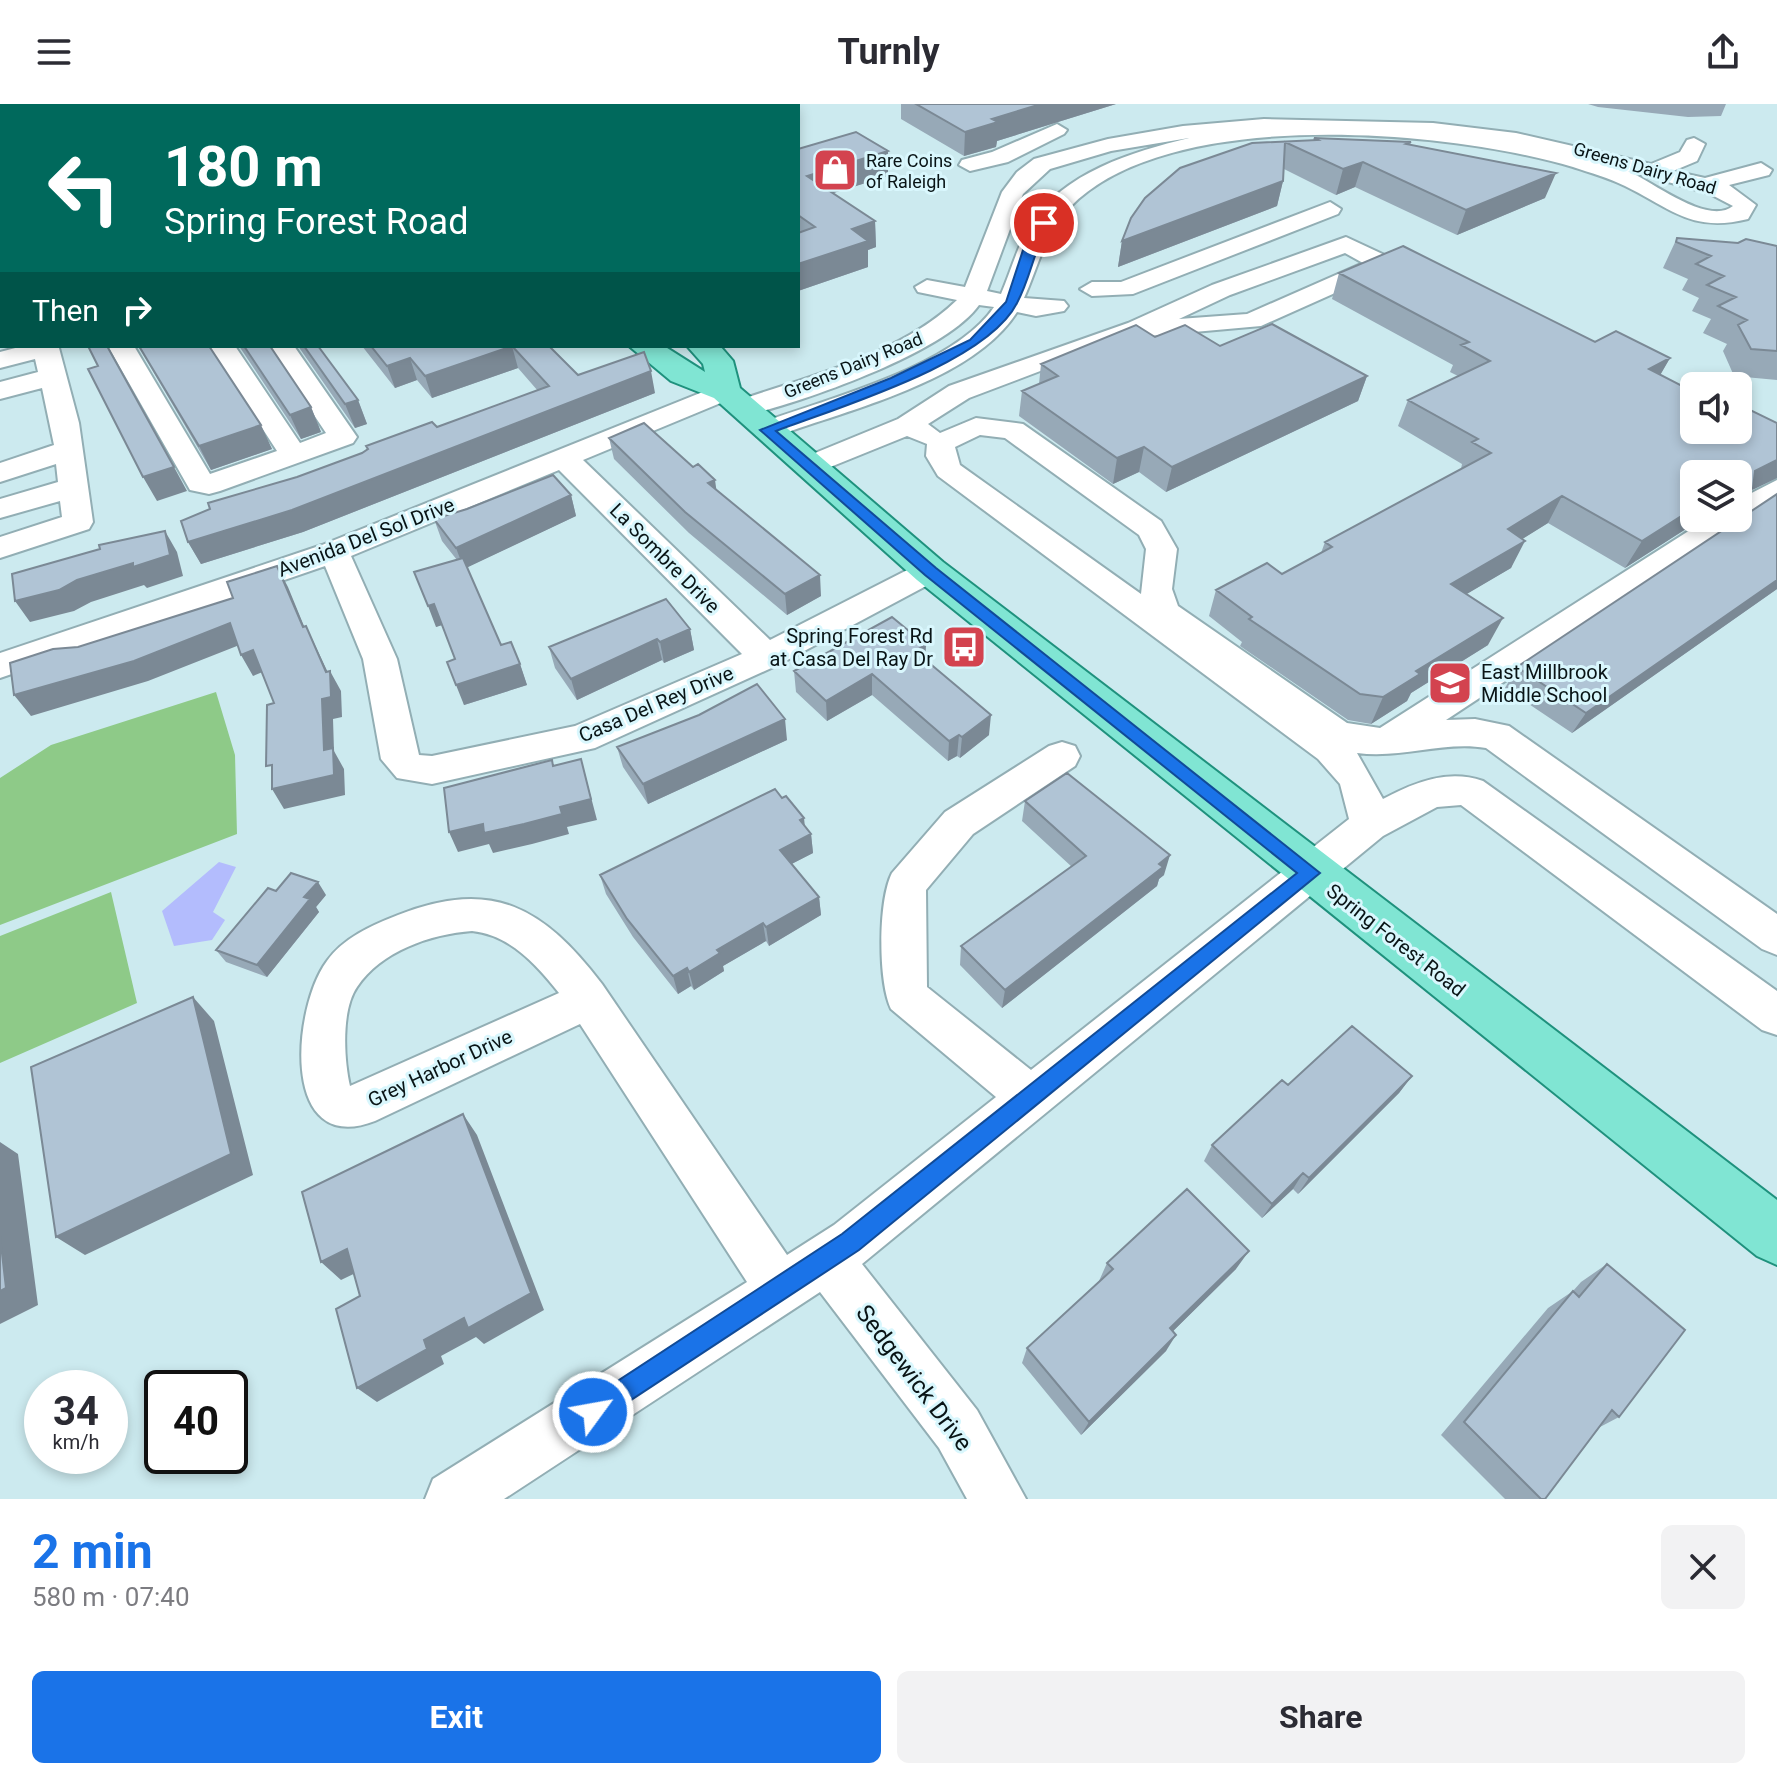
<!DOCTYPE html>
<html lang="en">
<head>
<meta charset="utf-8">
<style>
  :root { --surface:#fff; --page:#f2f2f3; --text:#2b2b33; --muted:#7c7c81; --accent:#1a73e8 }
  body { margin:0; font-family:Roboto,sans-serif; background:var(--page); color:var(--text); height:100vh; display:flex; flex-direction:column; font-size:30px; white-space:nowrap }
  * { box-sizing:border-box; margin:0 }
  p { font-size:26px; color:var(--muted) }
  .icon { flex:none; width:44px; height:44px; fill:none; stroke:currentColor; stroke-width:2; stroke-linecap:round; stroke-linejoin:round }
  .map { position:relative; height:1395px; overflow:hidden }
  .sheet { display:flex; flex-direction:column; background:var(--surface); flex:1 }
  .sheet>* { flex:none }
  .hud { position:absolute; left:0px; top:0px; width:800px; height:244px; box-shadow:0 4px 12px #0003; background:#00695c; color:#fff; overflow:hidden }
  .fabs { position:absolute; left:1680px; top:268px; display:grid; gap:16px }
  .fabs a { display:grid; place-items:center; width:72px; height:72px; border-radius:12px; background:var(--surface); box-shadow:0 4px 12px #0003; font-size:40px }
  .speed { position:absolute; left:24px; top:1266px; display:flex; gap:16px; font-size:40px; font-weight:700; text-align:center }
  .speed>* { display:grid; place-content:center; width:104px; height:104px; border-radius:50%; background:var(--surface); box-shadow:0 4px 12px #0003; line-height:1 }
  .speed small { font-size:20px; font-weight:400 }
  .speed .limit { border:4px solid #111; border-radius:12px; background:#fff; color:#111 }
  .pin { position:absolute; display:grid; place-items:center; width:68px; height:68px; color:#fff; margin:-34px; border:4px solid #fff; border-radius:50%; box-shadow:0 2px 8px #0007 }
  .me { position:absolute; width:88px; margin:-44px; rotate:58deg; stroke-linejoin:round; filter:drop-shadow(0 0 6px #0008) }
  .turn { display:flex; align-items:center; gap:28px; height:168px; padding:0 32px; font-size:36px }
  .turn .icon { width:104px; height:104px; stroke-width:2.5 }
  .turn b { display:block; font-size:56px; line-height:68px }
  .then { display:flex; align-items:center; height:76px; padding:0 32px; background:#0003; gap:16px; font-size:30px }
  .round { display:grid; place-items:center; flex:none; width:84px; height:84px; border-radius:12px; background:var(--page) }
  .summary { display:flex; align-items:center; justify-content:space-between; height:136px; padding:0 32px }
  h1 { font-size:48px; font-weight:700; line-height:60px; color:var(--accent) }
  .button { display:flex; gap:16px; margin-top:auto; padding:16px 32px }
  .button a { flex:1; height:92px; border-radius:12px; background:var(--accent); color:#fff; font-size:32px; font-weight:700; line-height:92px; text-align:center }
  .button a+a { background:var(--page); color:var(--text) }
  header { display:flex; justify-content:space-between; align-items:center; height:104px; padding:0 32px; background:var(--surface); font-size:36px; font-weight:700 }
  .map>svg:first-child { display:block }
  .green { fill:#8eca88 }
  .water { fill:#b3bcfd }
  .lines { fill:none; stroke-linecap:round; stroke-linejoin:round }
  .minor-casing { stroke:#92aeb4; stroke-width:4 }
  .major-casing { stroke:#1f917d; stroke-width:4 }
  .highway-casing { stroke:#1f917d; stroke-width:4 }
  .minor { fill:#fff; fill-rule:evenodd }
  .major { fill:#80e5d3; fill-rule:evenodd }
  .highway { fill:#2bd4b5; fill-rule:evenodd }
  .wall { fill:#97a9b7 }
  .shaded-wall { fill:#7b8995 }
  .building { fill:#b0c4d5; stroke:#7b8995; stroke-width:2 }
  .route { fill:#1a73e8; stroke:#114b97; stroke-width:2 }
  .labels { text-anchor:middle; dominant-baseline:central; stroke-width:6; stroke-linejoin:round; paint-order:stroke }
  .far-poi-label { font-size:18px; fill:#091416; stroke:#d9f7fd; text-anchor:start }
  .far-street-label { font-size:18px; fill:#091416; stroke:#d9f7fd }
  .street-label { font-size:20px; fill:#091416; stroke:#d9f7fd }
  .poi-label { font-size:20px; fill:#091416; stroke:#d9f7fd; text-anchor:end }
  .near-street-label { font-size:24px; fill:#091416; stroke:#d9f7fd }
</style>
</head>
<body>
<header><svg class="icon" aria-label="menu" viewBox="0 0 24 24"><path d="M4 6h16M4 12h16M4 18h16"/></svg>Turnly<svg class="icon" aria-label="share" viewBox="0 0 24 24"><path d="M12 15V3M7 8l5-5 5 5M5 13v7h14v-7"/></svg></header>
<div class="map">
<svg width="1777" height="1395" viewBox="0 0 1777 1395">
  <rect width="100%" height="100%" fill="#cceaef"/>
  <path class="green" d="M216 588 235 651 237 730 0 821V674L51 641Z
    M111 788 137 899 0 959V832Z"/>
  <path class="water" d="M219 758 236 763 213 808 225 816 212 836 174 842 162 807Z"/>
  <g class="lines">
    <g class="minor-casing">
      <path id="minor" d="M636 0H658L659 2H637Z
        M701 0H728L700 2Z
        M757 0H779L780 2H758Z
        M1264 15 1433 19 1516 29 1651 60 1680 48 1687 36 1694 34 1705 40 1697 57 1673 67 1705 74 1761 59 1772 66 1769 71 1729 81 1756 101 1748 115C1692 129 1672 105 1625 82 1609 74 1591 69 1573 63 1449 26 1169 1 1070 103 1044 130 1039 161 1024 194L1064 197 1068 202 1064 207 1036 212 1017 208C973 277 850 305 777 332H757L753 326 757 320C824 296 954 263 994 203L979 201C945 249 803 298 744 312L734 310 730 304 734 298C808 272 899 252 957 196L918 188 915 183 927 176 965 183 1002 88 1017 68 1034 55 1108 35 1183 22ZM1189 34C1132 48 1064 68 1030 121 1017 143 1011 167 1001 190L987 187 1023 90 1050 65 1111 47ZM1628 67 1708 89 1733 102C1708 122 1653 78 1628 67Z
        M1057 20 1067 26 1064 30 1008 58 970 67 959 61 962 56 992 48Z
        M1330 98 1341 105 1338 110 1133 190 1092 192 1080 185 1092 178H1121Z
        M1346 133 1391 154 1394 159 1391 164 1261 222 1127 234 969 294 928 320 940 329 976 314 1023 320 1161 417 1177 445 1172 485 1178 502 1347 619 1380 624 1709 414H1738V396L1777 376V398L1446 616 1475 615 1509 622 1777 810V851L1762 845 1486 644C1443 637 1401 655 1357 649L1383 695C1415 678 1448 665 1483 677L1777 887V931L1762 926 1461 701 1437 703 1383 732 862 1160 977 1306 1026 1395H967L939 1344 820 1188 504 1395H425L433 1375 747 1178 580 920 375 1017C280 1054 292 904 327 857 343 834 372 821 398 811 493 774 543 803 602 880L787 1151 834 1121 996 993 891 905C878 877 878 797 892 769L945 708 1049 642 1062 638 1075 642 1080 652 1075 662 973 730 926 786 927 883 1031 966 1349 715 1340 680 1318 655 938 372 926 352 927 340 907 332 818 368H798L793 362 798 356 898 315 949 282 1128 219 1212 181ZM1345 149 1363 159 1247 210 1179 215 1230 191ZM980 331 1005 334 1139 431 1146 445 1141 490 960 361 955 343ZM472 827C510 831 536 860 559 889L350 982C344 956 341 906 357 883 381 847 431 830 472 827Z
        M0 178H2V192H0Z
        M0 214H2V230H0Z
        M23 242 59 244 79 319 93 418 89 425 0 454V433L62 413 60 397 0 414V395L58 378 56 360 0 378V359L54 341 42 284 0 295V278L38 268 35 255 0 264V248Z
        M108 242H134L210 370 277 347 209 242H235L300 339 326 329 268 242H294L357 333 353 339 220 387 209 390 190 386Z
        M725 279 735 281 739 287 735 293 583 356 770 536 919 460 930 457 941 460 946 467 941 474 778 561 595 644 432 680 397 674 381 655 363 555 325 462 0 574V549L322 441ZM559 366 742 550 575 622 432 652 419 651 397 555 351 452Z"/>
    </g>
    <g class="major-casing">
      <path id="major" d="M368 0H392L394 2H370Z
        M421 0H445L447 2H423Z
        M629 242H664L705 268 703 260 687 242H720L733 257 740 284 943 458 1777 1096V1161L1757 1152 917 476 714 294 671 277Z"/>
    </g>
    <g class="highway-casing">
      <path id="highway" d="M469 0H499L467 2Z
        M562 0H592L560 2Z"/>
    </g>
    <use href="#minor" class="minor"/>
    <use href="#major" class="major"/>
    <use href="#highway" class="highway"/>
  </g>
  <path class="wall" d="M901 0H1116L997 37 996 43 964 52 901 15Z
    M1588 0H1726L1721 12 1688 13 1598 3Z
    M1314 34 1411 38 1410 41 1545 94 1457 131 1355 83 1336 91 1284 65 1283 77 1277 102 1118 163 1122 137 1252 39 1313 37Z
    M798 45 888 72 833 89 875 117 876 143 868 146V163L798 187Z
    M1677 134 1777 142V276L1734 272 1723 247 1727 240 1703 229 1711 215 1692 207 1699 194 1682 186 1688 175 1663 164Z
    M1339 169 1595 238 1670 254 1660 271 1694 326 1777 319V374L1752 386 1738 407V370L1694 414H1703L1625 464 1548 419 1522 435 1511 464 1466 490 1488 541 1411 589 1407 597 1371 620 1348 616 1240 542 1242 538 1209 512 1216 486 1282 470 1321 449 1325 438 1461 365 1462 360 1398 322 1408 296 1458 272 1450 268 1453 261 1332 195Z
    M1155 233 1220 242 1367 272 1358 297 1166 388 1139 368 1113 380 1019 312 1022 287 1039 280 1041 260Z
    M138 242H209L272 345 211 366Z
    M239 242H270L311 303 321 328 301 335Z
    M298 242H318L358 296 367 320 355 324Z
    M362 242H549L578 271 655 289 303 428 201 460 188 438 297 373 362 349 367 346 366 342 437 323 538 287 518 264 432 294 417 276 395 284Z
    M609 334 716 385 821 492 787 511 689 429 614 355Z
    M1777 390V485L1572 629 1505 584 1517 563Z
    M571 391 576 412 467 463 501 541 520 560 527 581 464 601 455 555 442 521 436 523 457 456 442 437 434 415Z
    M690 525 694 546 664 559 662 556 577 596 555 564 549 543Z
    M926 556 989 631 960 654 957 652 948 657 872 591 827 617 796 588 794 567Z
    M699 611 787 636 648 700 623 663 617 643Z
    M1025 697 1164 771 1159 775 1157 782 1002 904 960 861 961 842 1072 763 1022 717Z
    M805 722 811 730 813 749 791 760 819 793 821 811 769 842 766 837 723 862 724 867 694 886 691 882 678 890 633 833 606 790 600 771Z
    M326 791 316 803 319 808 267 873 226 858 216 846Z
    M1412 972 1399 989 1298 1090 1293 1085 1262 1114 1204 1057 1212 1041 1288 981Z
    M1107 1159 1236 1165 1173 1227 1166 1247 1081 1331 1022 1259 1027 1244 1099 1177Z
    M1607 1160 1619 1313 1600 1323 1545 1395H1505L1441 1331 1548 1204 1573 1187 1581 1178Z"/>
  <path class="shaded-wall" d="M201 0H236L237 2H202Z
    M1041 0H1116L997 37 996 43 964 52 965 28 992 15Z
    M888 47V72L808 97 807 72Z
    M1363 58 1355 83 1336 91 1343 65Z
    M1556 69 1545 94 1457 131 1466 106Z
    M1283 77 1277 102 1118 163 1122 137Z
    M875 117 876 143 868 146V163L798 187V160L852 125Z
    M512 242 518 264 432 294 425 272Z
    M410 254 417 276 395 284 387 262Z
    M1670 254 1655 280 1649 265Z
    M651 267 655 289 303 428 201 460 188 438Z
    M1367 272 1358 297 1166 388 1172 363Z
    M358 296 367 320 355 324 345 300Z
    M311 303 321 328 301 335 290 311Z
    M261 321 272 345 211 366 199 342Z
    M1144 343 1139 368 1113 380 1117 354Z
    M1777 356V374L1752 386 1753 384 1755 367Z
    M174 363 187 387 157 397 143 373Z
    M715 376 718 397 708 379Z
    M571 391 576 412 464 465 456 444Z
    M1562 392 1548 419 1495 452 1508 425Z
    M1694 404V414H1703L1625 464 1642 437Z
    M165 427 177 448 183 472 147 484 144 481 91 498 74 507 30 518 15 497 77 476Z
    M1525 437 1511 464 1438 507 1451 480Z
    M277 462 288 483 313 544 303 523Z
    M820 471 821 492 787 511 785 490Z
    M1777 476V485L1572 629 1586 609Z
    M434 500 442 521 436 523 428 502Z
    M1503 514 1488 541 1411 589 1407 597 1371 620 1383 593 1416 567Z
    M230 519 242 540 148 577 31 612 14 591Z
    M306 522 331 575 330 567 341 587 342 613 333 615 334 647 344 665 345 691 284 705 272 685 324 646 322 595 326 568Z
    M690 525 694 546 664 559 660 538Z
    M657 535 662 556 577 596 571 575Z
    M926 541 925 562 915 547Z
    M253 546 265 567 253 572 241 551Z
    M520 560 527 581 464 601 456 581Z
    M872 570V591L827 617 826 597Z
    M991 611 989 631 960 654 962 633Z
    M785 615 787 636 648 700 643 680Z
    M959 631 957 652 948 657 949 637Z
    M581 655 597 716 567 723 569 730 532 740 493 749 489 740 458 748 449 728 560 703Z
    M804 714 806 733 811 730 813 749 782 765 780 746 800 716Z
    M1170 751 1164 771 1159 775 1157 782 1002 904 1005 886Z
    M318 778 326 791 316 803 319 808 267 873 257 861 304 793Z
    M819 793 821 811 769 842 766 823Z
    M763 819 766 837 723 862 724 867 694 886 689 868 717 846Z
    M687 864 691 882 678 890 673 872Z
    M193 893 214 917 253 1071 85 1151 56 1133Z
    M1412 972 1399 989 1298 1090 1309 1074Z
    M463 1010 477 1031 544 1206 484 1240 476 1233 441 1252 444 1260 377 1298 357 1284Z
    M0 1038 18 1050 38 1201 0 1220Z
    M1303 1069 1293 1085 1262 1114 1272 1100Z
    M347 1145 366 1164 341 1176 321 1158Z
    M1249 1147 1236 1165 1160 1240 1170 1224Z
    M1176 1231 1166 1247 1081 1331 1089 1318Z"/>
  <path class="building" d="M116 0H140V2H117Z
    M916 0H1041L992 15 998 18 965 28Z
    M856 28 888 47 807 72 875 117 852 125 868 137 798 160V129L815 123 798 111V45Z
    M1314 34 1411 38 1406 40 1556 69 1466 106 1363 58 1343 65 1285 38 1283 77 1122 137 1131 114 1145 94 1180 64 1252 39 1318 36Z
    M1677 134 1738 139 1746 135 1777 142V247L1751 245 1738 221 1747 216 1718 202 1736 193 1707 181 1724 172 1696 160 1711 152 1676 138Z
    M1403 142 1595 238 1616 227 1670 254 1649 265 1694 288V326H1738V300L1777 319V356L1755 367 1753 384H1738V370H1694V404L1642 437 1562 392 1508 425 1525 437 1451 480 1503 514 1416 567 1420 570 1383 593 1360 590 1249 515 1252 513 1216 486 1267 459 1282 470 1332 443 1325 438 1491 349 1472 338 1478 335 1408 296 1490 257 1461 241 1469 238 1339 169Z
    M1272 220 1367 272 1172 363 1144 343 1117 354 1022 287 1058 272 1041 260 1136 221 1155 233 1185 221 1220 242Z
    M88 242H107L174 363 143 373 88 265 98 262Z
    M139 242H209L261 321 199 342Z
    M244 242H270L311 303 290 311Z
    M304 242H318L358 296 345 300Z
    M371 242H549L578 271 644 248 651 267 292 406 188 438 181 417 210 405 208 399 297 373 362 349 368 345 366 342 432 318 437 323 549 282 512 242 425 272 410 254 387 262Z
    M644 319 693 363 698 360 715 376 708 379 820 471 785 490 685 408 609 334Z
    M553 371 571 391 456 444 434 415 467 405Z
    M1777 390V476L1586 609 1517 563Z
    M165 427 170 451 133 463V459L77 476 59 486 15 497 12 470 100 445 99 441Z
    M463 454 501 541 511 538 520 560 456 581 447 558 455 555 434 500 428 502 414 468Z
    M277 462 303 523 306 522 326 568 330 567 331 593 322 595 324 646 333 644 334 671 272 685V661L266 662 267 601 274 599 253 546 241 551 230 519 134 557 14 591 10 559 53 545 78 543 233 494 227 478Z
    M666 495 690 525 660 538 657 535 571 575 549 543Z
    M892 513 926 541 915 547 991 611 962 633 959 631 949 637 872 570 826 597 794 567Z
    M757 580 785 615 643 680 617 643 699 611Z
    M581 655 591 695 560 703 562 710 524 720 484 729 483 720 449 728 444 684 552 656 553 662Z
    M1067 669 1170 751 1159 760 1163 763 1005 886 961 842 1086 752 1025 697Z
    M775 685 782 694 786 692 804 714 800 716 811 730 780 746 819 793 766 823 763 819 717 846 720 849 689 868 687 864 673 872 627 815 600 771Z
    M291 769 318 778 304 793 310 795 257 861 216 846 268 784 276 787Z
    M193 893 231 1050 56 1133 31 963Z
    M1352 922 1412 972 1309 1074 1303 1069 1272 1100 1212 1041 1282 976 1288 981Z
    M463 1010 531 1189 468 1224 464 1214 424 1236 427 1245 357 1284 336 1205 360 1192 347 1145 321 1158 302 1088Z
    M1187 1085 1249 1147 1170 1224 1176 1231 1089 1318 1027 1244 1113 1165 1107 1159Z
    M0 1132 6 1184 0 1187Z
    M1607 1160 1685 1226 1619 1313 1612 1306 1545 1395H1541L1464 1318 1573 1187 1579 1193Z"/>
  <path class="route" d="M1040 117 1049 119C1034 145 1031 173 1017 199 987 259 839 303 776 327L936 464 1320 769 859 1146 593 1321 584 1317 581 1308 584 1299 842 1130 1297 769 925 471 760 326 891 274 970 236 1006 198 1024 143Z"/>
  <defs>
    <g id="shop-square" transform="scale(2.3)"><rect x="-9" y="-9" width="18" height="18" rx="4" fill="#d3434f" stroke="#d9f7fd"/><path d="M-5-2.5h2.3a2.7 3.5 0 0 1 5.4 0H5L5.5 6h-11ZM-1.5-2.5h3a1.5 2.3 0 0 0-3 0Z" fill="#fff"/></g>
    <g id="bus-square" transform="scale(2.3)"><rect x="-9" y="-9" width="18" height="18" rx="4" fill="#d3434f" stroke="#d9f7fd"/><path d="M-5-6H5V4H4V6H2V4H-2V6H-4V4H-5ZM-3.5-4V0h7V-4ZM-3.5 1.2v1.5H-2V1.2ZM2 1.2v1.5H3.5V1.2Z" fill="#fff"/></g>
    <g id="school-square" transform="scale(2.3)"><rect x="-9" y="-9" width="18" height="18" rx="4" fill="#d3434f" stroke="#d9f7fd"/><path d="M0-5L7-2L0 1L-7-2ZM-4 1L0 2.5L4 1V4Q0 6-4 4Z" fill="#fff"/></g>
  </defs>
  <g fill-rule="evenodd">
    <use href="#shop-square" x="835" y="66"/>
    <use href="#bus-square" x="964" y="543"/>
    <use href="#school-square" x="1450" y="579"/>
  </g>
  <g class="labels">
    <g class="far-poi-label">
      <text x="866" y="56">Rare Coins<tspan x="866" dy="21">of Raleigh</tspan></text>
    </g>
    <g class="far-street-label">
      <text transform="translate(1645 64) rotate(16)">Greens Dairy Road</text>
      <text transform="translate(853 261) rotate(-22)">Greens Dairy Road</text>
    </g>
    <g class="street-label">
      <text transform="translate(366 433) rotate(-21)">Avenida Del Sol Drive</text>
      <text transform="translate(665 454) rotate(45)">La Sombre Drive</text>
      <text transform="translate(656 600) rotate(-23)">Casa Del Rey Drive</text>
      <text transform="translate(1396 836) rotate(38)">Spring Forest Road</text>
      <text transform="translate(440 964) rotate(-25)">Grey Harbor Drive</text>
    </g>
    <g class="poi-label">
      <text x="933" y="532">Spring Forest Rd<tspan x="933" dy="23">at Casa Del Ray Dr</tspan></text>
      <text x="1481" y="568" text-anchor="start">East Millbrook<tspan x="1481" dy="23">Middle School</tspan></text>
    </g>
    <g class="near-street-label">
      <text transform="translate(914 1274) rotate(53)">Sedgewick Drive</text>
    </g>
  </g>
</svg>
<div class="fabs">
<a><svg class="icon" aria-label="sound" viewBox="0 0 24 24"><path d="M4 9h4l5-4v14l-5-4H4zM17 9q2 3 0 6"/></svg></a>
<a><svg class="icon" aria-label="layers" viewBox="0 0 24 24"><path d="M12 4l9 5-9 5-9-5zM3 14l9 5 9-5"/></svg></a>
</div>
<div class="speed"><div>34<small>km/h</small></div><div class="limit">40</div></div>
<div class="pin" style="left:1044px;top:119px;background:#d93025"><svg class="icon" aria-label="arrive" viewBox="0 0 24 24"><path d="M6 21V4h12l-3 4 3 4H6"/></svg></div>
<svg class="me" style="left:593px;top:1308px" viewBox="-20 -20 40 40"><circle r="17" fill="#1a73e8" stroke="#fff" stroke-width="3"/><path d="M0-11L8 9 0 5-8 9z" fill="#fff"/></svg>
<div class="hud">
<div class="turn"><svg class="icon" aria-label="left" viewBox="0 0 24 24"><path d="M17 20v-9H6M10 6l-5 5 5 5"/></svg><div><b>180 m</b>Spring Forest Road</div></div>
<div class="then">Then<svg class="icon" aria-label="right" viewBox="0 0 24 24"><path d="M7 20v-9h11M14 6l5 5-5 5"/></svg></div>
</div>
</div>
<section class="sheet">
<div class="summary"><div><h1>2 min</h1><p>580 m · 07:40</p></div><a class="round"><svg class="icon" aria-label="close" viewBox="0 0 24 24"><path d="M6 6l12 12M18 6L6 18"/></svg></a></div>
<div class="button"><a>Exit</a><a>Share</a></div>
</section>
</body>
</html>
